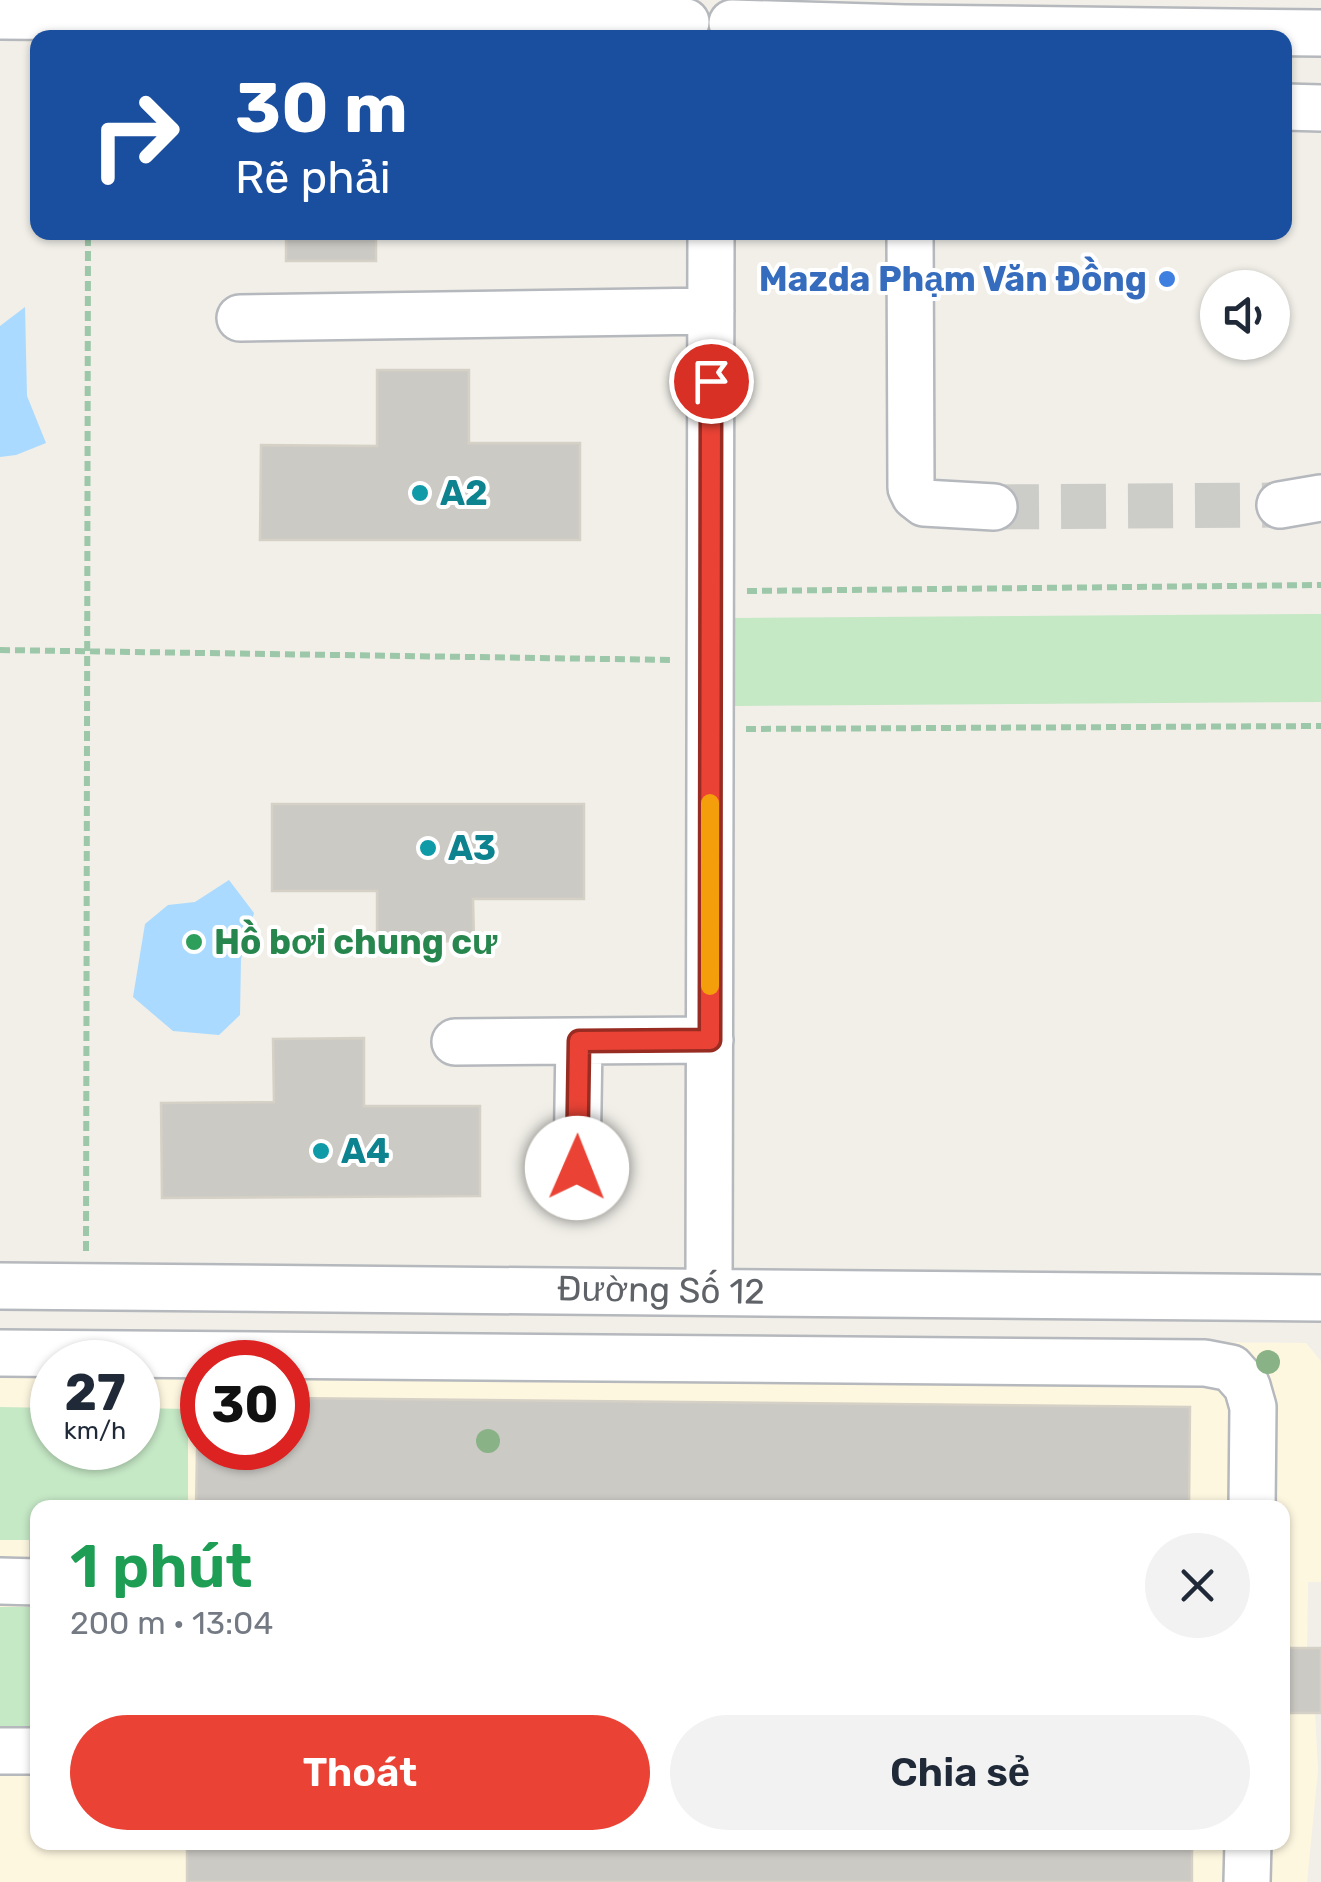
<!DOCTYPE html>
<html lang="vi">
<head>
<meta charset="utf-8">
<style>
  :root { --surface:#fff; --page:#f2f2f3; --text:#1f2937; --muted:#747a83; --accent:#ea4335 }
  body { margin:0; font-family:Rubik,sans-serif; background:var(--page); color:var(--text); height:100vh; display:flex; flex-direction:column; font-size:38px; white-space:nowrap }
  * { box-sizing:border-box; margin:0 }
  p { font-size:32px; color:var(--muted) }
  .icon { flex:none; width:55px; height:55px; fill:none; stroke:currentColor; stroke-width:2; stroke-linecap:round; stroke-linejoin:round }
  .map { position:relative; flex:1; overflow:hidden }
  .drawer { position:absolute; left:30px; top:1500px; width:1260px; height:350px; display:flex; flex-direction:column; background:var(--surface); border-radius:20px; box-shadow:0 2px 8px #0004 }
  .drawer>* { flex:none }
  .banner { position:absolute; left:30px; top:30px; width:1262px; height:210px; border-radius:20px; box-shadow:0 2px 8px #0004; background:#1a4fa0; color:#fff; overflow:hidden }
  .controls { position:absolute; left:1200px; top:270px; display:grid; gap:20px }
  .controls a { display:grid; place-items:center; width:90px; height:90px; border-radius:50%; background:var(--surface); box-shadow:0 2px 8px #0004; font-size:50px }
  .speed { position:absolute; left:30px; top:1340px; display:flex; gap:20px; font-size:50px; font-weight:700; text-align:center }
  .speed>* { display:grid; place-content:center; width:130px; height:130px; border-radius:50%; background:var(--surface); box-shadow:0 2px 8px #0004; line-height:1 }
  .speed small { font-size:25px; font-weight:400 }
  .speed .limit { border:15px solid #d22; background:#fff; color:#111 }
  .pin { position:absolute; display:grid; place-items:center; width:85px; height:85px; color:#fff; margin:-42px; border:5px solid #fff; border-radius:50%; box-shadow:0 2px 10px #0007 }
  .me { position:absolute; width:110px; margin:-55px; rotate:1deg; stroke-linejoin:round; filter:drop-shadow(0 0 8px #0008) }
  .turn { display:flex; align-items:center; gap:35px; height:210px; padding:0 40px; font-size:45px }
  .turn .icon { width:130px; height:130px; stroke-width:2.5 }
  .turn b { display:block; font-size:70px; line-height:85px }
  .round { display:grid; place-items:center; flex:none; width:105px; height:105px; border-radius:52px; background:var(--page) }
  .summary { display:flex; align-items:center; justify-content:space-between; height:170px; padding:0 40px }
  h1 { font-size:60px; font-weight:600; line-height:75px; color:#1e9e55 }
  .cta { display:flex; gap:20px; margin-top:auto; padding:20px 40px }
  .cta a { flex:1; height:115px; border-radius:60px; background:var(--accent); color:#fff; font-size:40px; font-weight:600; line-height:115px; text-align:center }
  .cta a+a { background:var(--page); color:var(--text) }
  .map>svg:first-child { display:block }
  .commercial { fill:#fef7e0; fill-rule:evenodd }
  .green { fill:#c5e8c5 }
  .water { fill:#aadaff }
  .building { fill:#cccac5; stroke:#d6d1c6; stroke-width:2.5 }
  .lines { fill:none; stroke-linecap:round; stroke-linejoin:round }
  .minor-tunnel { stroke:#ccccc8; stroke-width:45; stroke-dasharray:45 22; stroke-linecap:butt }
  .minor-casing { stroke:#b5b8bc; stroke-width:50 }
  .path { stroke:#9cc7a9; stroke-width:6; stroke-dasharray:10 5; stroke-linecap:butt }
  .minor { stroke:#fff; stroke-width:45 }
  .tree { fill:#89b387 }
  .route-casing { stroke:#982c22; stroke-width:25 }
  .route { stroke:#ea4335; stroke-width:18 }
  .slow { stroke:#f59e0b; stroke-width:18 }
  .shop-dot { fill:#3f7fe0; stroke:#fff; stroke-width:4 }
  .culture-dot { fill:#0f9aa8; stroke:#fff; stroke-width:4 }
  .leisure-dot { fill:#2e9e5b; stroke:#fff; stroke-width:4 }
  .labels { text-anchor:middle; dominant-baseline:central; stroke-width:8; stroke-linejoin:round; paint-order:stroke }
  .shop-label { font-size:35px; font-weight:bold; fill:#366cbe; stroke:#fff; text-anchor:end }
  .culture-label { font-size:35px; font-weight:bold; fill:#0d838f; stroke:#fff; text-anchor:start }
  .leisure-label { font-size:35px; font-weight:bold; fill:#27864d; stroke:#fff; text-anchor:start }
  .street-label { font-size:35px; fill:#5f6368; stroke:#fff }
</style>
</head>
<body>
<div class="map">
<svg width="1321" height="1882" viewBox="0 0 1321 1882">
  <rect width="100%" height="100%" fill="#f1efe8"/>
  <path class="commercial" d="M0 1329 1306 1343 1321 1361V1582H1308L1307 1648 1321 1713H1315L1318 1770 1307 1882H0ZM52 1362H138V1448H52ZM202 1362H288V1448H202ZM38 1508H1282V1842H38Z"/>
  <path class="green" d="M1321 614V702L734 706V618Z
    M0 1407 52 1408V1448H138V1408L188 1409V1507L38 1508 37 1571H29V1540H0Z
    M0 1607H37V1733L0 1732Z"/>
  <path class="water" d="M25 307 27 396 46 443 16 455 0 457V326Z
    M229 880 254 913 241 959 240 1015 219 1035 173 1031 133 997 145 924 168 905 195 902Z"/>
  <path class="building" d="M286 232H376V261H286Z
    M377 370H469V443H580V540H260L261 445 377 446Z
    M272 804H584V899H473L474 941 377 942V891H272Z
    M364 1038V1106H480V1196L162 1198 161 1103 274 1102 273 1039Z
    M198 1396 202 1397V1448H288V1398L1190 1407 1189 1508H196Z
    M1282 1648H1321V1713H1282Z
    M187 1842H1192V1882H187Z"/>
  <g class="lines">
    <path class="minor-tunnel" d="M994 507 1280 505"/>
    <g class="minor-casing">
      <path id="minor" d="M0 16 686 22
        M732 23 905 28 1321 33
        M1285 107 1321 108
        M910 232 911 488 915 496 924 503 994 507
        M240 318 711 311
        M1280 505 1321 498
        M455 1042 710 1040
        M577 1169 579 1041
        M0 1286 1321 1298
        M709 1291 711 232
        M0 1353 1205 1363 1231 1368 1247 1386 1253 1407 1252 1508
        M0 1581 38 1582
        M0 1751H38
        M1247 1882 1248 1842"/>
    </g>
    <path class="path" d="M747 591 1321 585
      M0 650 674 660
      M746 729 1321 726
      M86 1251 88 232"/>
    <use href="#minor" class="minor"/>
  </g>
  <g class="tree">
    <circle cx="1268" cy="1362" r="12"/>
    <circle cx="488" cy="1441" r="12"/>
  </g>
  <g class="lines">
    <g class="route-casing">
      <path id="route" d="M577 1168 579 1041 710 1040 711 381"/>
    </g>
    <use href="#route" class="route"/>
    <path class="slow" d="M710 986V803"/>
  </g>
  <circle class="shop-dot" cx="1167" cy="279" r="10"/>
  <g class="culture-dot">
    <circle cx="420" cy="493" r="10"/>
    <circle cx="428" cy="848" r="10"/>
    <circle cx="321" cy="1151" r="10"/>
  </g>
  <circle class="leisure-dot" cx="194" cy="942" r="10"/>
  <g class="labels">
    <g class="shop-label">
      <text x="1147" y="279">Mazda Phạm Văn Đồng</text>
    </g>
    <g class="culture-label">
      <text x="440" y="493">A2</text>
      <text x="448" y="848">A3</text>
      <text x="341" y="1151">A4</text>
    </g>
    <g class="leisure-label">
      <text x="214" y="942">Hồ bơi chung cư</text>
    </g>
    <g class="street-label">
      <text transform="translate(661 1290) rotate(1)">Đường Số 12</text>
    </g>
  </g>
</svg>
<div class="controls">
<a><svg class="icon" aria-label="sound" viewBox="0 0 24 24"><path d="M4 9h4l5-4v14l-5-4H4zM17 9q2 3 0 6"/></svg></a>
</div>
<div class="speed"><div>27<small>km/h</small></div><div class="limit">30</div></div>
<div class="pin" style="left:711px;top:381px;background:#d93025"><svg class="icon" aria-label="arrive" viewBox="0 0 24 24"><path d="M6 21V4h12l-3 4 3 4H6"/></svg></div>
<svg class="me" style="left:577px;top:1168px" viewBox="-20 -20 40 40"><circle r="19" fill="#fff"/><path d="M0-13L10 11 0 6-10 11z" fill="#ea4335"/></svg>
<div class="banner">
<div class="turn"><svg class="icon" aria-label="right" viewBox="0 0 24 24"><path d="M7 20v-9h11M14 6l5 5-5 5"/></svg><div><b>30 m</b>Rẽ phải</div></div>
</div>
<section class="drawer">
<div class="summary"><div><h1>1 phút</h1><p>200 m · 13:04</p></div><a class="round"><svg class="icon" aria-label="close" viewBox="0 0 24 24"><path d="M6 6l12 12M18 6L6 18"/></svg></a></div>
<div class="cta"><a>Thoát</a><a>Chia sẻ</a></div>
</section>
</div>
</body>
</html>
